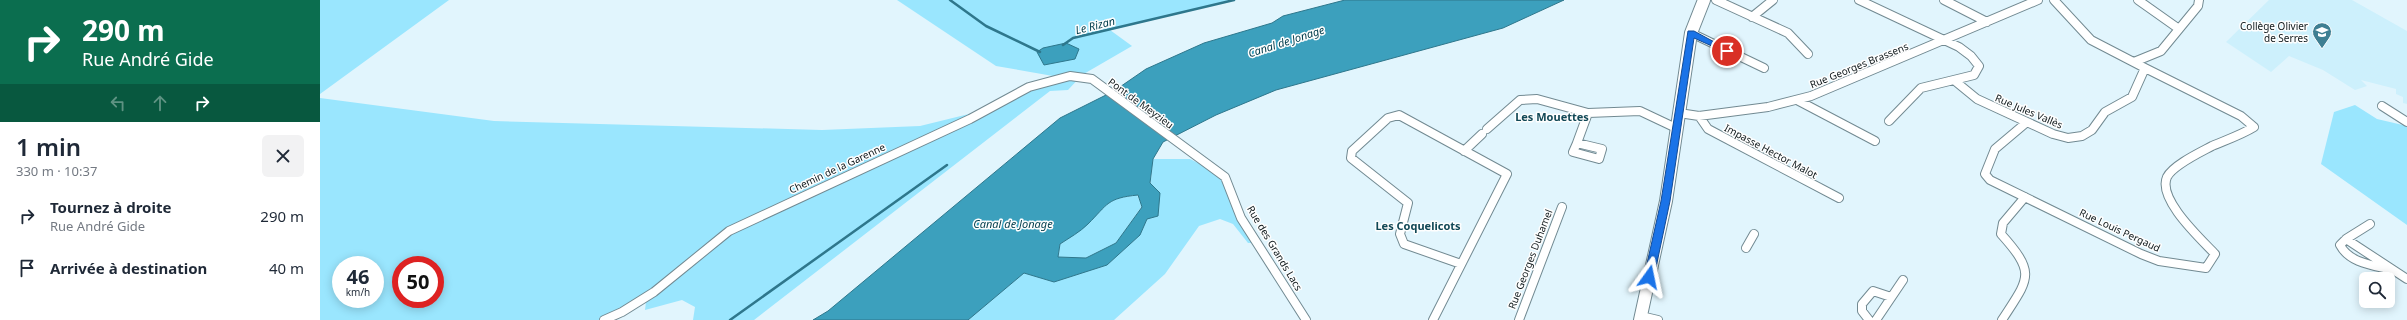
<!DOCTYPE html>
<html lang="fr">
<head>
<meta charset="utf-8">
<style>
  :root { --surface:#fff; --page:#f2f2f3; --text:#1f2937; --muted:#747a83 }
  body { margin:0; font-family:"Noto Sans",sans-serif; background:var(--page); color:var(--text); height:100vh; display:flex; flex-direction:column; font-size:15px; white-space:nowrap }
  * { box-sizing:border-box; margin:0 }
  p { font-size:13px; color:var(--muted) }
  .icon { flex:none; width:22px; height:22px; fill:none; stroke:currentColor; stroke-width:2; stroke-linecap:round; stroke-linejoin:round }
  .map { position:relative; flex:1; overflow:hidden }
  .sheet { display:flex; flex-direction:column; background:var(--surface); width:320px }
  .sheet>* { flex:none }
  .hud { background:#0b6e4f; color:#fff; overflow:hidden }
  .buttons { position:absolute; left:2039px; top:272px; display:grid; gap:8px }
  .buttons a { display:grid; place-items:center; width:36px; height:36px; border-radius:6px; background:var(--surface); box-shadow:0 2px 10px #0003; font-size:20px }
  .speed { position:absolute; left:12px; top:256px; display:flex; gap:8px; font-size:20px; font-weight:700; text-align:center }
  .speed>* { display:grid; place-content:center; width:52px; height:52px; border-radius:50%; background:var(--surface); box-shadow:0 2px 10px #0003; line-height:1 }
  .speed small { font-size:10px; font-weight:400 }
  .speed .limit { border:6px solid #d22; background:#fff; color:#111 }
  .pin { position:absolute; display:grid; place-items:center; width:34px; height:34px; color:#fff; margin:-17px; border:2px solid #fff; border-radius:50%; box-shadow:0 1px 4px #0007 }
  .me { position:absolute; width:44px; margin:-22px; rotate:12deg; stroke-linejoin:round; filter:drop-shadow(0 0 3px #0008) }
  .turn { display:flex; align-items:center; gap:14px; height:84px; padding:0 16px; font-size:18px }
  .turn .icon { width:52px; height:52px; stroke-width:2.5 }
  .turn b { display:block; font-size:28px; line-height:34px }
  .lanes { display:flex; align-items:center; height:38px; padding:0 16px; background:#0003; justify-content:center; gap:20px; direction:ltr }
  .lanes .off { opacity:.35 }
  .round { display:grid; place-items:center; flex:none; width:42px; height:42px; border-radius:6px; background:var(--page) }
  .headline { display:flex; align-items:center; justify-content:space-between; height:68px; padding:0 16px }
  h1 { font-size:24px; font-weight:600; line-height:30px }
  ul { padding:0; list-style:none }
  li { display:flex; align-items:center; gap:12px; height:52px; padding:0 16px }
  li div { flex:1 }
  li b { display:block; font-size:15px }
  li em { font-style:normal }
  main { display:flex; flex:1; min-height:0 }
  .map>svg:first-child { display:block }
  .built { fill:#cdf0fc }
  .green { fill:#9ae6fe; fill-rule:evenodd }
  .water { fill:#3ca0bd; stroke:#2e778c; fill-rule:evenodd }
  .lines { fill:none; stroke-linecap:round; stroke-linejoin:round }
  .stream { stroke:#2e778c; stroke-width:2.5 }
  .minor-casing { stroke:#728a92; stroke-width:10 }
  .secondary-casing { stroke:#728a92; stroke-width:14 }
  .minor { stroke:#fff; stroke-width:8 }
  .secondary { stroke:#fff; stroke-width:12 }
  .route { fill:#1a73e8; stroke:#114b97 }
  .labels { text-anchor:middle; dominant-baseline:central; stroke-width:3; stroke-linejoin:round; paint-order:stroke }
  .poi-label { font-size:10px; fill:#0e181b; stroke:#fefefe; text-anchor:end }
  .street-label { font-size:10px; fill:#0e181b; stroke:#fefefe }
  .water-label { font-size:11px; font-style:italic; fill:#003d4c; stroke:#fefefe }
  .neighbourhood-label { font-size:11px; font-weight:bold; fill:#114856; stroke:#fefefe }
</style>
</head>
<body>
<main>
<section class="sheet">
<div class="hud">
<div class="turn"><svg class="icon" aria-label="right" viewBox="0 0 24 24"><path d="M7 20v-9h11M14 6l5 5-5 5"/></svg><div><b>290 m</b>Rue André Gide</div></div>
<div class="lanes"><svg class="icon off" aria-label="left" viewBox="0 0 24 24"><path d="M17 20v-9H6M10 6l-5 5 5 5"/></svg><svg class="icon off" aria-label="ahead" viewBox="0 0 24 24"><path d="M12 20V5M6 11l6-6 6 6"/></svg><svg class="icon" aria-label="right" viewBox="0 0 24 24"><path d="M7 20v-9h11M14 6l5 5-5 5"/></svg></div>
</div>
<div class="headline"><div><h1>1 min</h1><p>330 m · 10:37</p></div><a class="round"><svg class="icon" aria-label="close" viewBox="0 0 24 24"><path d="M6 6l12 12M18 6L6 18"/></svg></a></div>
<ul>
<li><svg class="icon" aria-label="right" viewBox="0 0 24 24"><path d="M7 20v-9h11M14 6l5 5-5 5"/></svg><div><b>Tournez à droite</b><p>Rue André Gide</p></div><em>290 m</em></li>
<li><svg class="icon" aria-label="arrive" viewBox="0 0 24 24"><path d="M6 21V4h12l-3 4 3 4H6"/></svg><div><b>Arrivée à destination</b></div><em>40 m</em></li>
</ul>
</section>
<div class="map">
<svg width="2087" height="320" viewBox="0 0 2087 320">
  <rect width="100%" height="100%" fill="#e1f5fd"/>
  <path class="built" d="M1949 0H2032L2087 31V104L2083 103V97L2076 94V89L2041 80 2047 86 2035 90 2003 70 1969 56 1951 72 1906 42Z"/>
  <path class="green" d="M0 0H129L0 94Z
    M577 0H916L790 30 812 46 762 75 748 90 730 91 434 320H373L375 307 362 300 325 310 326 302 291 320H0V98L174 121 502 130 600 126 653 113 707 85 733 76 676 66ZM21 265H55V299H21ZM81 265H115V299H81Z
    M2035 105 2057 119 2087 126V225L2001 164 2014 112Z
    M833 159H870L886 167 901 179 918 218 934 243H928L913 224 900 219 879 226 845 274 794 320H648L704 273 734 282 787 265 820 235 827 219Z
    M817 195 822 206 796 243 766 258 738 257 740 244 768 224 783 206 798 198Z"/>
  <path class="water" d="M1025 0H1244L1183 28 956 90 896 115 843 142 833 159 830 183 840 193 838 216 827 219 820 235 787 265 734 282 704 273 648 320H493L508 311 740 118 794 91 826 69 884 43 952 23 963 16ZM818 195 822 207 796 243 766 258 738 257 740 244C749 238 760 232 768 224 788 204 787 198 818 195Z
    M746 43 759 49 755 59 724 65 717 52 723 48Z"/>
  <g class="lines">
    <path class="stream" d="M630 0 666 26 720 52
      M743 45 753 38 914 0
      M410 320 627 165"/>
    <g class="minor-casing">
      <path id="minor" d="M1396 0 1468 33 1488 54
        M1539 0 1639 47 1651 56 1659 66 1654 75 1601 88 1569 121
        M1624 0 1667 22
        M1818 0 1859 29
        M1432 17 1453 0
        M1371 33 1444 68
        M1814 62 1841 51 1878 6 1879 0
        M1635 81 1657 99 1733 134 1748 138 1762 136 1772 130 1785 112 1812 97 1825 68 1771 40 1734 0
        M1477 100 1555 141
        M2062 106 2087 122
        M1359 113 1379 116 1448 107 1491 96 1718 0
        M1379 116 1388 129 1519 198
        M1707 122 1675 149 1665 174 1670 180 1821 254 1839 261 1886 268 1895 254C1881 239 1837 199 1847 177 1853 165 1881 152 1892 146 1906 140 1921 135 1934 127L1921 116 1825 68
        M1167 129 1200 100 1217 99 1268 113 1320 111 1356 128
        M1257 143 1282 149 1279 159 1253 152Z
        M1257 143 1268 113
        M1144 151 1162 134
        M2050 224 2026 239 2087 279
        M2026 239 2020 245C2029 262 2050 265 2068 269
        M1426 248 1434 234
        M1321 316 1338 320
        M284 320 302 312 334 292 409 231 650 119 709 87 750 76 772 79 905 177 921 218 986 320
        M1113 320 1187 174 1079 115 1068 118 1032 151 1031 158 1088 203 1080 234 1084 244 1141 264
        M1199 320 1242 207
        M1549 320 1542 311V304L1553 291 1571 297
        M1556 320 1583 280
        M1682 320C1709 278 1717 274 1681 234L1683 223 1705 197"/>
    </g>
    <g class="secondary-casing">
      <path id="secondary" d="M1320 320 1346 201 1371 33 1384 0"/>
    </g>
    <use href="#minor" class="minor"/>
    <use href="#secondary" class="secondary"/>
  </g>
  <path class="route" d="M1368 31H1374L1411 51 1405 52 1374 38 1350 201 1334 277 1329 280 1324 277 1341 201Z"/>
  <defs>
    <g id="school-pin" transform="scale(1)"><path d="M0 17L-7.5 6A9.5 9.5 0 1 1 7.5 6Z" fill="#3f7f92" stroke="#fefefe"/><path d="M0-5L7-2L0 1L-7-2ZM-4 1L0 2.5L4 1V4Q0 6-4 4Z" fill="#fff"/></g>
  </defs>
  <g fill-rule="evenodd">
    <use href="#school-pin" x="2002" y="32"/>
  </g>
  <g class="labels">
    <g class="poi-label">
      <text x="1988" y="26">Collège Olivier<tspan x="1988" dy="12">de Serres</tspan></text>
    </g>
    <g class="street-label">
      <text transform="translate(1539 65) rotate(-22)">Rue Georges Brassens</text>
      <text transform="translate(821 103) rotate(36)">Pont de Meyzieu</text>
      <text transform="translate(1709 111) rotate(23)">Rue Jules Vallès</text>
      <text transform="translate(1451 151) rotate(28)">Impasse Hector Malot</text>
      <text transform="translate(517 168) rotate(-25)">Chemin de la Garenne</text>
      <text transform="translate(1800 230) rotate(25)">Rue Louis Pergaud</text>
      <text transform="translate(955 248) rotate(59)">Rue des Grands Lacs</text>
      <text transform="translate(1210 259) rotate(-69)">Rue Georges Duhamel</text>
    </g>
    <g class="water-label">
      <text transform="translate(775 25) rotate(-14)">Le Rizan</text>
      <text transform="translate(966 41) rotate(-18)">Canal de Jonage</text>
      <text x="693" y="223">Canal de Jonage</text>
    </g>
    <g class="neighbourhood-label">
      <text x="1232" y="116">Les Mouettes</text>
      <text x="1098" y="225">Les Coquelicots</text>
    </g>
  </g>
</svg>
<div class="buttons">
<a><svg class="icon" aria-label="search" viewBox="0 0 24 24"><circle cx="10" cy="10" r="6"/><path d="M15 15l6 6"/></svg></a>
</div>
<div class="speed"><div>46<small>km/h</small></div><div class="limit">50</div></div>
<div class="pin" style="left:1407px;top:51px;background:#d93025"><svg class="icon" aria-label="arrive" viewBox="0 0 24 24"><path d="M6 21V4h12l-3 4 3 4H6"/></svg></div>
<svg class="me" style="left:1329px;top:277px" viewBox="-20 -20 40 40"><path d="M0-17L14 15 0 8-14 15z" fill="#1a73e8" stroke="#fff" stroke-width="4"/></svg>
</div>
</main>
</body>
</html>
